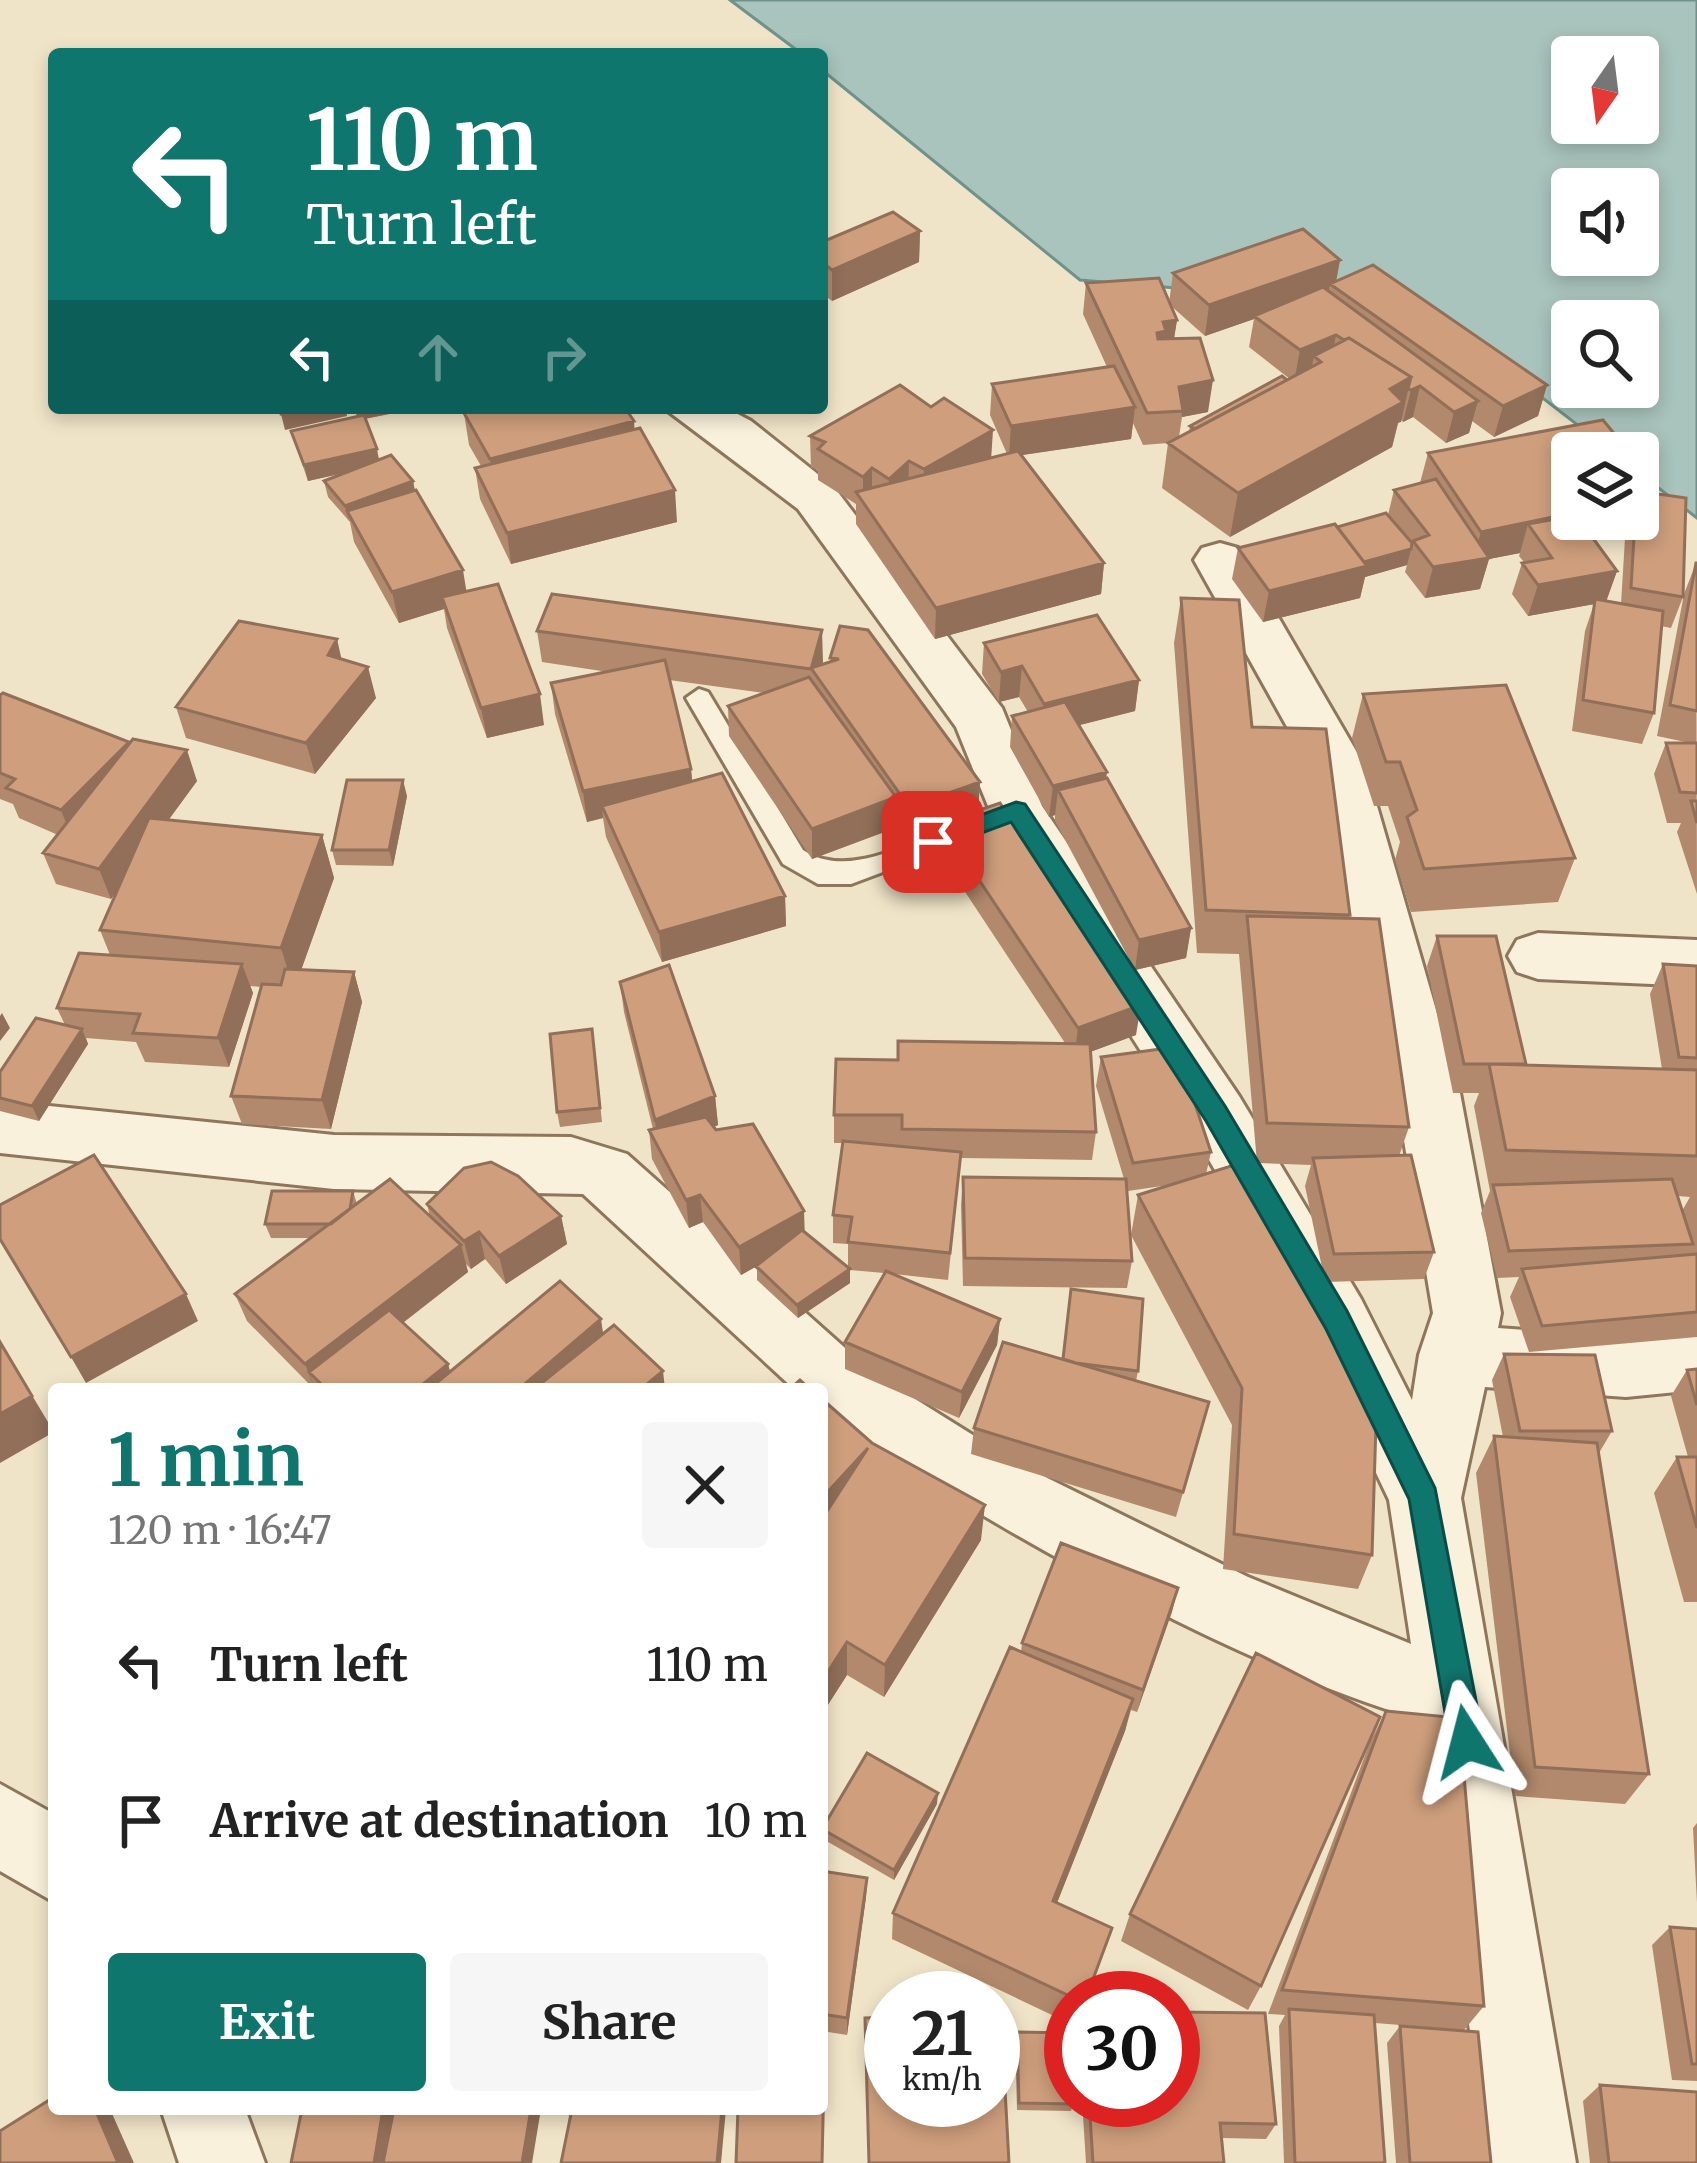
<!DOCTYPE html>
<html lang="en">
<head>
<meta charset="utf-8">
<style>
  :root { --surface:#fff; --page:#f6f6f6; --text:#222; --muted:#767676; --accent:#0f766e }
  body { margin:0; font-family:Merriweather,serif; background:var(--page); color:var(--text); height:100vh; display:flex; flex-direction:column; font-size:45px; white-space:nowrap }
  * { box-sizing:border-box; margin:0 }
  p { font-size:39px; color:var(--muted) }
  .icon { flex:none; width:66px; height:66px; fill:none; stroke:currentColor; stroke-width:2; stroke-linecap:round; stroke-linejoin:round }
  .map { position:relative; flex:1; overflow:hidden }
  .details { position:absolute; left:48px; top:1383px; width:780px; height:732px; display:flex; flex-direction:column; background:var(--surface); border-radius:12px; box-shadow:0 6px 18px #0003 }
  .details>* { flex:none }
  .top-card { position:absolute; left:48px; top:48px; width:780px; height:366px; border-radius:12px; box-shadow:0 6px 18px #0003; background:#0f766e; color:#fff; overflow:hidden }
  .needle { width:78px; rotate:194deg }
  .fabs { position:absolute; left:1551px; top:36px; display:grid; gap:24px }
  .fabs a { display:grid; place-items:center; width:108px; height:108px; border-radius:12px; background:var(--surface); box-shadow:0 6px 18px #0003; font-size:60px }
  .speed { position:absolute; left:864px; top:1971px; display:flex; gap:24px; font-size:60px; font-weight:700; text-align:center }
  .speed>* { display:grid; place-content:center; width:156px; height:156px; border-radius:50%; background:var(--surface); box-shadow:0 6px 18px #0003; line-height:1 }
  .speed small { font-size:30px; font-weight:400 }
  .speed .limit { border:18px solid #d22; background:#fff; color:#111 }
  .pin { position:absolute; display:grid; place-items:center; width:102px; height:102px; color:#fff; margin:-51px; border-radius:24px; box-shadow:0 6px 18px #0006 }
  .me { position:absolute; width:132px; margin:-66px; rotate:351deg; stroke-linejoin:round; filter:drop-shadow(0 0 9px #0008) }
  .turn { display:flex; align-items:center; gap:42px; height:252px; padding:0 60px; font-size:54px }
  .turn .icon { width:156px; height:156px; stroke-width:2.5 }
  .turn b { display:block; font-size:84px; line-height:102px }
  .lanes { display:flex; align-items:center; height:114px; padding:0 60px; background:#0003; justify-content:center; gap:60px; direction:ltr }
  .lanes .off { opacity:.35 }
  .round { display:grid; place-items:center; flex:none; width:126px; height:126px; border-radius:12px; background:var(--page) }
  .summary { display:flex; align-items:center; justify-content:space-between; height:204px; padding:0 60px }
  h1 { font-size:72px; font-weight:700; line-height:90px; color:var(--accent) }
  .button { display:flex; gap:24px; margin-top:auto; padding:24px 60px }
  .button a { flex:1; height:138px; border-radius:12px; background:var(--accent); color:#fff; font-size:48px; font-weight:700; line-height:138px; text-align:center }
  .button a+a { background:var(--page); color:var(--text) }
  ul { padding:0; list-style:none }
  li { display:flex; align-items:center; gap:36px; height:156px; padding:0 60px }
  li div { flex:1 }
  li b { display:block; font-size:45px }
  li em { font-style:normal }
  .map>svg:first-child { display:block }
  .water { fill:#a9c4bc; stroke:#6f938a; stroke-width:3; fill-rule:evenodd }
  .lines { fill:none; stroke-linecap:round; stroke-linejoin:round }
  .lane-casing { stroke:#8d765c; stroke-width:6 }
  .street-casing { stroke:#8d765c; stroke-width:6 }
  .lane { fill:#faf1dc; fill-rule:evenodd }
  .street { fill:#faf1dc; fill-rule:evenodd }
  .wall { fill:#b2896c; fill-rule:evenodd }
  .shaded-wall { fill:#916f58 }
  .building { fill:#cf9f7d; stroke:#916f58; stroke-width:3 }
  .route { fill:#0f766e; stroke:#0a4d48; stroke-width:3 }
</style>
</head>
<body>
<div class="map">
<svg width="1697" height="2163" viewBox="0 0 1697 2163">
  <rect width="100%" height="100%" fill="#f0e4c8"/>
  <path class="water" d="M730 0H1697V518L1638 472V453H1614L1427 309 1080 280 822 70V54H802ZM1572 57H1638V123H1572ZM1572 189H1638V255H1572ZM1572 321H1638V387H1572Z"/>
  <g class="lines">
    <g class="lane-casing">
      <path id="lane" d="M699 689 708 692 803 850C854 884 924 832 977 816L991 826 987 833 851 884H818L783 864 686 698Z"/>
    </g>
    <g class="street-casing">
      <path id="street" d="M664 408H726L751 421 834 487 1002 708 1042 806 1239 1096 1361 1299 1412 1400 1419 1355 1433 1313 1396 1093 1310 768 1194 560 1202 548 1220 543 1238 548 1366 768 1460 1093 1501 1313 1498 1328 1626 1337 1697 1330V1390L1626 1397 1485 1387 1461 1498 1576 2163H1490L1423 1721C1220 1660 1000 1530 822 1416V1389H794L583 1194 334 1189 0 1153V1101L334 1135 571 1137 627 1154 872 1372 1019 1464 1248 1577 1411 1644 1389 1500 1313 1341 1193 1132 996 826 956 727 798 509Z
        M1538 933 1697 940V986L1538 979 1517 972 1508 956 1517 940Z
        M0 1784 54 1814V1902L0 1871Z
        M161 2109H245L265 2163H179Z"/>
    </g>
    <use href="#lane" class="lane"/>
    <use href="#street" class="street"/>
  </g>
  <path class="wall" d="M920 231 919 262 832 301 828 298V304L822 307V242Z
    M1340 260 1336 281 1547 385 1538 416 1494 437 1472 421 1469 433 1446 443 1413 417 1403 422 1401 420 1398 423 1392 447 1230 537 1162 488 1168 443 1143 445 1133 423 1131 439 1021 455 1104 563 1101 594 935 639 856 524V504L818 480V470L811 467 810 436 931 407 991 458 1007 454 990 415 992 384 1107 367 1083 314 1086 283 1169 303 1173 273ZM1170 305 1205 336 1254 319 1249 347 1290 379 1190 426 1189 432 1179 437 1182 417 1208 412 1174 338 1177 320Z
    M354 408H419L365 419 379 460 413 481 415 491 467 591 544 725 487 738 447 628 444 609 399 623 354 542 350 522 328 497 324 481 343 473 308 481 291 431 357 417Z
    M464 413 634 429 677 522 511 564 480 499 475 468 481 466 469 445Z
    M1428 453 1572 519H1588L1585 527 1617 571 1606 601 1621 604 1626 522 1627 519H1638L1683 597 1671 628 1661 626 1654 713 1642 744 1572 731 1585 631 1594 604 1528 616 1512 594 1522 563 1524 562 1519 556 1520 553 1489 559 1480 589 1425 598 1405 572 1407 565 1365 577 1360 598 1263 622 1232 579 1238 548 1388 515 1394 490 1420 483Z
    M1696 563 1697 894 1677 832 1681 823H1667L1654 774 1666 743H1690L1657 736 1684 594Z
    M1181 598 1252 727 1350 915 1349 918 1409 1127 1399 1156 1434 1252 1424 1279 1325 1282 1305 1186 1311 1165 1257 1163 1239 954 1197 953 1174 643Z
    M840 626 980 782 978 811 1136 1035 1090 1052 1096 1132 1092 1160 961 1158 948 1280 894 1274 1000 1319 997 1345 959 1418 845 1369V1342L884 1273 850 1270V1283L798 1318 757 1280V1266L741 1275 703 1222 689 1228 652 1159 649 1130 653 1129 624 1012 620 982 715 1096 718 1125 714 1127 805 1233 848 1268V1244L833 1243V1215L843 1143H834V1115L898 1060 1065 1043 940 854 941 826 908 837 895 819V828L812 859 729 736 728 706 764 693 669 680 691 769 692 781 785 896 786 926 662 962 606 837 603 818 587 822 555 714 551 683 608 672 542 662 537 631 822 630V665L830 662Z
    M984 643 1139 680 1135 711 1079 725 1106 778 1191 928 1186 958 1135 970 1055 821V815L1049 817 1010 747 1012 716 1028 712 1019 697 999 702 982 674Z
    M342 659 376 698 315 774 186 738 176 707Z
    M1363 694 1575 858 1558 902 1411 912 1395 860 1400 842 1388 806H1374L1352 738Z
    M0 695 130 744 197 781 168 820 322 835 334 878 301 970 354 972 362 1002 331 1129 242 1124 231 1096 261 987 250 986 253 993 229 1067 145 1062 136 1042 86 1038 88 1044 39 1121 0 1111V1072L65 1025 57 1008 110 955 100 930 118 890 111 899 56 884 43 853 58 835 19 818 13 804 0 799Z
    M407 796 393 866 336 865 332 850Z
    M1437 936 1525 1065 1662 1069 1650 994 1663 964 1697 966V1337L1529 1352 1510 1297 1519 1277 1497 1278 1481 1213 1490 1191 1474 1106 1479 1093H1453L1427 966ZM1678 1196 1690 1197 1682 1211Z
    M592 1029 602 1122 560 1127 557 1112Z
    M1101 1057 1211 1152 1206 1174 1372 1555 1358 1589 1223 1569 1232 1425 1131 1235 1138 1195 1169 1185 1128 1191 1126 1187 1132 1261 1127 1288 963 1286 961 1205 963 1177 1124 1179 1096 1086Z
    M353 1191 357 1204 430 1217 427 1204 561 1216 567 1244 506 1284 485 1259 471 1269 466 1264 468 1272 403 1323 448 1364 450 1372 603 1333 665 1389H314L247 1321 235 1294 311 1238H271L265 1224Z
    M1504 1354 1612 1431 1599 1453 1649 1774 1625 1804 1515 1796 1476 1473 1494 1436 1503 1437 1492 1380Z
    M1062 1359 1138 1371 1136 1381 1209 1402 1176 1517 971 1454 974 1428Z
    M1697 1369V1602H1684L1654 1493 1677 1457H1688L1671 1396 1687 1370Z
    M822 1399 981 1540 884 1697 847 1675 822 1714Z
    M1178 1588 1137 1712 1131 1710 1125 1731 1057 1903 1112 1928 1087 1998H1071V2024L892 1939 893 1913 1021 1652 1022 1643Z
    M1386 1711 1484 2006 1464 2030 1375 2023 1385 2163H1284L1279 2026 1285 2015 1268 2014 1370 1742Z
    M937 1804 894 1880 823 1839 822 1829Z
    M1697 1823V1903L1693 1828Z
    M822 1871 867 1878 866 1897 847 2035 822 2031Z
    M1130 1914 1261 1986 1248 2010 1121 1941Z
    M1670 1927 1697 1929V2081L1672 2080 1652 1945Z
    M1400 2026 1491 2163H1396L1387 2043Z
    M1017 2032 1073 2104 1071 2111 1017 2110 1015 2041Z
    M1600 2085 1697 2163H1590L1583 2101Z
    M1082 2100H1173L1276 2124 1266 2139 1222 2138 1224 2163H1086Z"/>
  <path class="shaded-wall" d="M920 231 919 262 832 301V270Z
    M1340 260 1335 287 1330 284 1328 293 1254 316V319L1205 336 1209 305Z
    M828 272V304L822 307V275Z
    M1177 320 1172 351 1162 362 1157 333 1163 322Z
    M1336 335 1330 366 1314 356 1310 375 1294 382 1300 350Z
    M1411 377 1401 422 1398 423 1392 447 1230 537 1238 493 1390 389Z
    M1213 380 1208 412 1182 417 1179 387Z
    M1547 385 1538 416 1494 437 1503 406Z
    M1420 386 1413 417 1403 422 1411 390Z
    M1478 401 1469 433 1446 443 1454 412Z
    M1135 407 1131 439 1009 457 1011 426Z
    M310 408H346L347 416 285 430 281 414Z
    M356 408H419L358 420Z
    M634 421 636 452 495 491 490 459Z
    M993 430 991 461 923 501 924 469Z
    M377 449 380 465 308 481 304 465Z
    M909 461 908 493 889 510V479Z
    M872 468V499L863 502V477Z
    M413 481 416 497 347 511 349 522 345 506Z
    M675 490 677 522 511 564 507 533Z
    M1572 491V519H1588L1581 540 1528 524 1520 553 1489 559 1480 589 1425 598 1433 567 1473 560 1481 532Z
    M1411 549 1407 565 1365 577 1360 598 1263 622 1269 591Z
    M1104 563 1101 594 935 639 936 608Z
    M463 570 468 601 442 597 444 609 399 623 392 592Z
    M1617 571 1606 602 1528 616 1538 585Z
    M822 630 823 662 818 678 811 668 812 700 811 669Z
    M337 639 344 670 328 655Z
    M1022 666 1019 697 999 702 1001 672Z
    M368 667 376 698 315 774 306 743Z
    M1139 680 1135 711 1041 735 1044 704Z
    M540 694 544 725 487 738 481 708Z
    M129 742 140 772 73 841 61 810Z
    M187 750 197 781 111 899 99 869Z
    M691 769 694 800 602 806 603 818 587 822 583 791Z
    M1107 772 1103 803 1058 790 1055 815 1049 817 1053 786Z
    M403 780 407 796 393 866 389 850Z
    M980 782 978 813 908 837 909 807Z
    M896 797 895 828 812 859V829Z
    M322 835 334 878 294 990 281 948Z
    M785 896 786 926 662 962 659 932Z
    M1191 928 1186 958 1135 970 1139 940Z
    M242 964 253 993 229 1067 218 1038Z
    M354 972 362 1002 331 1129 322 1100Z
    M1141 1005 1136 1035 1074 1058 1078 1028Z
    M2 1013 10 1028 0 1041V1016Z
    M82 1029 88 1044 39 1121 32 1106Z
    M715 1096 718 1125 658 1148 655 1120Z
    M700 1195 703 1222 689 1228 686 1200Z
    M804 1211 805 1239 741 1275 739 1247Z
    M561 1216 567 1244 506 1284 499 1256Z
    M479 1232 485 1259 471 1269 464 1241Z
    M461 1245 468 1272 322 1385 309 1372 315 1389 305 1364Z
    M850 1269V1283L798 1318 797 1305Z
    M186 1294 198 1321 86 1383 71 1357Z
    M601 1319 605 1346 555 1389H519Z
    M1000 1319 997 1345 959 1418 962 1392Z
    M0 1342 54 1432 0 1463Z
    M448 1364 455 1389H417Z
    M663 1371 665 1389H641Z
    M868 1448 822 1533V1498Z
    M985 1505 981 1540 884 1697 885 1665Z
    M1178 1588 1172 1612 1137 1712 1143 1690Z
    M847 1642V1675L822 1714V1681Z
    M1133 1699 1125 1731 1047 1928 1053 1901Z
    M938 1793 937 1804 894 1880V1870Z
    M867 1878 866 1897 847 2035V2018Z
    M95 2109H110L134 2163H118Z
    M383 2109H397L387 2163H374Z
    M531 2109H541L532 2163H522Z
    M722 2109H726L721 2163H717Z"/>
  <path class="building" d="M893 212 920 231 832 270 822 262V242Z
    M1303 229 1340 260 1209 305 1173 273Z
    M1373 265 1547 385 1503 406 1330 284Z
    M1159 278 1177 320 1163 322 1166 331 1157 333 1158 339 1200 338 1213 380 1179 387 1183 411 1147 413 1086 283Z
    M1323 287 1478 401 1454 412 1420 386 1411 390 1408 389 1411 377 1349 338 1344 340 1336 335 1300 350 1254 316Z
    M1349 338 1411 377 1390 389 1403 402 1238 493 1168 443 1321 362 1314 356Z
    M1114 366 1135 407 1011 426 992 384Z
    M1282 376 1287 380 1195 429 1190 426Z
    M900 385 931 407 944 398 993 430 924 469 909 461 889 479 872 468 863 477 818 449 825 442 810 436Z
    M279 408H310L281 414Z
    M484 408H625L634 421 490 459 464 413Z
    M364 415 377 449 304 465 291 431Z
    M1603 420 1626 448 1603 453H1572V513L1481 532 1428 453Z
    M640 428 675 490 507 533 475 468Z
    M1018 451 1104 563 936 608 856 492Z
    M391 455 413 481 345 506 324 481Z
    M1436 479 1489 558 1433 567 1413 541 1429 535 1394 490Z
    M416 490 463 570 392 592 347 511Z
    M1638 491 1686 498 1683 597 1631 588 1635 519H1638Z
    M1386 513 1412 543 1411 549 1364 562 1337 527Z
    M1572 516V519H1579L1617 571 1538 585 1522 563 1552 558 1528 524Z
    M1335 524 1367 566 1269 591 1238 548Z
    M1696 563H1697V711L1670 705Z
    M498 584 540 694 481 708 442 597Z
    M552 594 822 630 811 669 537 631Z
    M1181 598 1239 600 1252 727 1326 729 1350 915 1206 910Z
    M1595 599 1663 611 1654 713 1583 700Z
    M1097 615 1139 680 1044 704 1022 666 1001 672 984 643Z
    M239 621 337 639 328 655 368 667 306 743 176 707Z
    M840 626 868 630 980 782 909 807 811 668 839 659 830 658Z
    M665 660 691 769 583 791 551 683Z
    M809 677 896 797 812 829 728 706Z
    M1506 685 1575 858 1424 869 1407 817 1417 810 1400 762H1386L1363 694Z
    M3 693 129 742 61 810 6 788 15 779 0 773V695Z
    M1065 702 1107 772 1053 786 1012 716Z
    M133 739 187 750 99 869 43 853Z
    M1666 743H1697V793L1680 792Z
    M722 773 785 896 659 932 602 806Z
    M1107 778 1191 928 1139 940 1058 790Z
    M347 780H403L389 850H332Z
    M1691 801H1697V823Z
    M1000 803 1141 1005 1078 1028 941 823Z
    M149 818 322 835 281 948 100 930Z
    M1247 916 1379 919 1409 1127 1267 1123Z
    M1437 936H1496L1526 1064H1464Z
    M79 953 242 964 218 1038 133 1033 140 1014 57 1008Z
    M1663 964 1697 966V1058L1679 1057Z
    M669 965 715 1096 655 1120 620 982Z
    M285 969 354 972 322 1100 231 1096 262 984 281 985Z
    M36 1018 82 1029 32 1106 0 1098V1072Z
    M592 1029 600 1108 557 1112 550 1034Z
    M898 1041 1090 1044 1096 1132 902 1129V1115H834L836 1059 898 1060Z
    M1176 1047 1211 1152 1133 1163 1101 1057Z
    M1489 1064 1697 1070V1156L1506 1150Z
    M706 1117 716 1130 753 1124 804 1211 739 1247 700 1195 686 1200 649 1130Z
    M843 1141 961 1152 950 1253 848 1242 852 1217 833 1215Z
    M94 1155 186 1294 71 1357 0 1239V1205Z
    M1411 1155 1434 1252 1334 1254 1313 1158Z
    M491 1162 518 1176 561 1216 499 1256 479 1232 464 1241 427 1204 464 1168Z
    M1244 1162 1377 1390 1372 1555 1234 1534 1242 1388 1138 1195Z
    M963 1177 1126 1179 1132 1261 965 1258Z
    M390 1179 461 1245 305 1364 235 1294Z
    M1672 1179 1693 1244 1509 1251 1493 1185Z
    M272 1191H353L350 1209 331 1224H265Z
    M802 1230 850 1269 797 1305 756 1266Z
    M1697 1254V1312L1542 1326 1522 1269Z
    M886 1271 1000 1319 962 1392 845 1342Z
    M560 1281 601 1319 519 1389H429Z
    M1071 1289 1143 1299 1138 1371 1076 1363 1063 1359Z
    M389 1310 448 1364 417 1389H326L309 1372Z
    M614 1325 663 1371 641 1389H534Z
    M0 1342 32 1396 0 1414Z
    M1003 1342 1209 1402 1183 1492 974 1428Z
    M1504 1354 1595 1355 1612 1431H1520Z
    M1697 1369V1405L1687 1370Z
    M800 1380 810 1389H790Z
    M822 1399 872 1443 985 1505 885 1665 847 1642 822 1681V1519L868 1448 822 1498Z
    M1494 1436 1597 1443 1649 1774 1535 1767Z
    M1677 1457H1697V1528Z
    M1061 1543 1178 1588 1143 1690 1022 1643Z
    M1010 1647 1133 1699 1053 1901 1112 1928 1086 1998H1074L893 1913Z
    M1256 1653 1380 1717 1261 1986 1130 1914Z
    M1386 1711 1459 1718 1484 2006 1282 1990Z
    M867 1753 938 1793 894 1870 822 1829Z
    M822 1871 867 1878 847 2018 822 2014Z
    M1670 1927 1697 1929V2064H1692Z
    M1289 2009 1374 2015 1385 2163H1295Z
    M1173 2012 1265 2013 1276 2124 1220 2123 1224 2163H1093L1089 2100H1173Z
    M993 2015H1001L1009 2163H869L865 2018 891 2017V2100H993Z
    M1400 2026 1478 2032 1491 2163H1410Z
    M822 2032H825L822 2163H736L738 2109H822Z
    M1017 2032 1070 2033 1071 2100H1073V2104L1019 2103Z
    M1600 2085 1697 2092V2163H1609Z
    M54 2097V2109H95L118 2163H0V2131Z
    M302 2109H383L374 2163H291Z
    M394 2109H531L522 2163H383Z
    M572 2109H722L717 2163H561Z"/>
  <path class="route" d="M1016 802 1025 804 1225 1106 1347 1311 1435 1488 1484 1742 1479 1753 1467 1758 1455 1753 1450 1742 1409 1499 1326 1329 1206 1121 1011 822 933 851 921 842 924 836Z"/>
</svg>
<div class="fabs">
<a><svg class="needle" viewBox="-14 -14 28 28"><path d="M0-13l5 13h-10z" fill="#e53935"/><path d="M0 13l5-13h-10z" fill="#767676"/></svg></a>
<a><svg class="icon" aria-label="sound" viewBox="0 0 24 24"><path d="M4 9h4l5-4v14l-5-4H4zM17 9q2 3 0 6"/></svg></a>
<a><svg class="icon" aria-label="search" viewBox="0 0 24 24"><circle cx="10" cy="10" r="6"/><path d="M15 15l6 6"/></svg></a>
<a><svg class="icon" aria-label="layers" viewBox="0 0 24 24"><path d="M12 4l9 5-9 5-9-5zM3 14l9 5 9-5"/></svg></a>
</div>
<div class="speed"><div>21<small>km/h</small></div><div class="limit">30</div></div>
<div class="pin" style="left:933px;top:842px;background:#d93025"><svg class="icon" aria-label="arrive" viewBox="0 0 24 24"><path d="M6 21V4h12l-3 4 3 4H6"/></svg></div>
<svg class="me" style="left:1467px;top:1742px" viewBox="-20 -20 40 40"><path d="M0-17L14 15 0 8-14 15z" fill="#0f766e" stroke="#fff" stroke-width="4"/></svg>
<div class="top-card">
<div class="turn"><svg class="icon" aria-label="left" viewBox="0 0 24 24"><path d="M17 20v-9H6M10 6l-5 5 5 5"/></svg><div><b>110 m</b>Turn left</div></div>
<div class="lanes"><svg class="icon" aria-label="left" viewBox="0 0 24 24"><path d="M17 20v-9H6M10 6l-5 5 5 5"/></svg><svg class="icon off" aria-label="ahead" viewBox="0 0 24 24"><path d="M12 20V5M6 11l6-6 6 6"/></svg><svg class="icon off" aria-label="right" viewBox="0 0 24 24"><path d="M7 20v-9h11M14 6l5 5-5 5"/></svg></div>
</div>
<section class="details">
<div class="summary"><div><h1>1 min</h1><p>120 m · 16:47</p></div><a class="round"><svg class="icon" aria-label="close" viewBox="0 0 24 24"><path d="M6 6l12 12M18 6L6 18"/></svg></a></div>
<ul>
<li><svg class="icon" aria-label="left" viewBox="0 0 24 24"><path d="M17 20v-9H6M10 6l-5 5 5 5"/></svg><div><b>Turn left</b></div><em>110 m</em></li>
<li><svg class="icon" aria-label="arrive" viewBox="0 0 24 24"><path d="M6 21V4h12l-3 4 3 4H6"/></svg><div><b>Arrive at destination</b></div><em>10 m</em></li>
</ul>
<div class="button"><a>Exit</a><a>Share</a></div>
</section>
</div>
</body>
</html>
